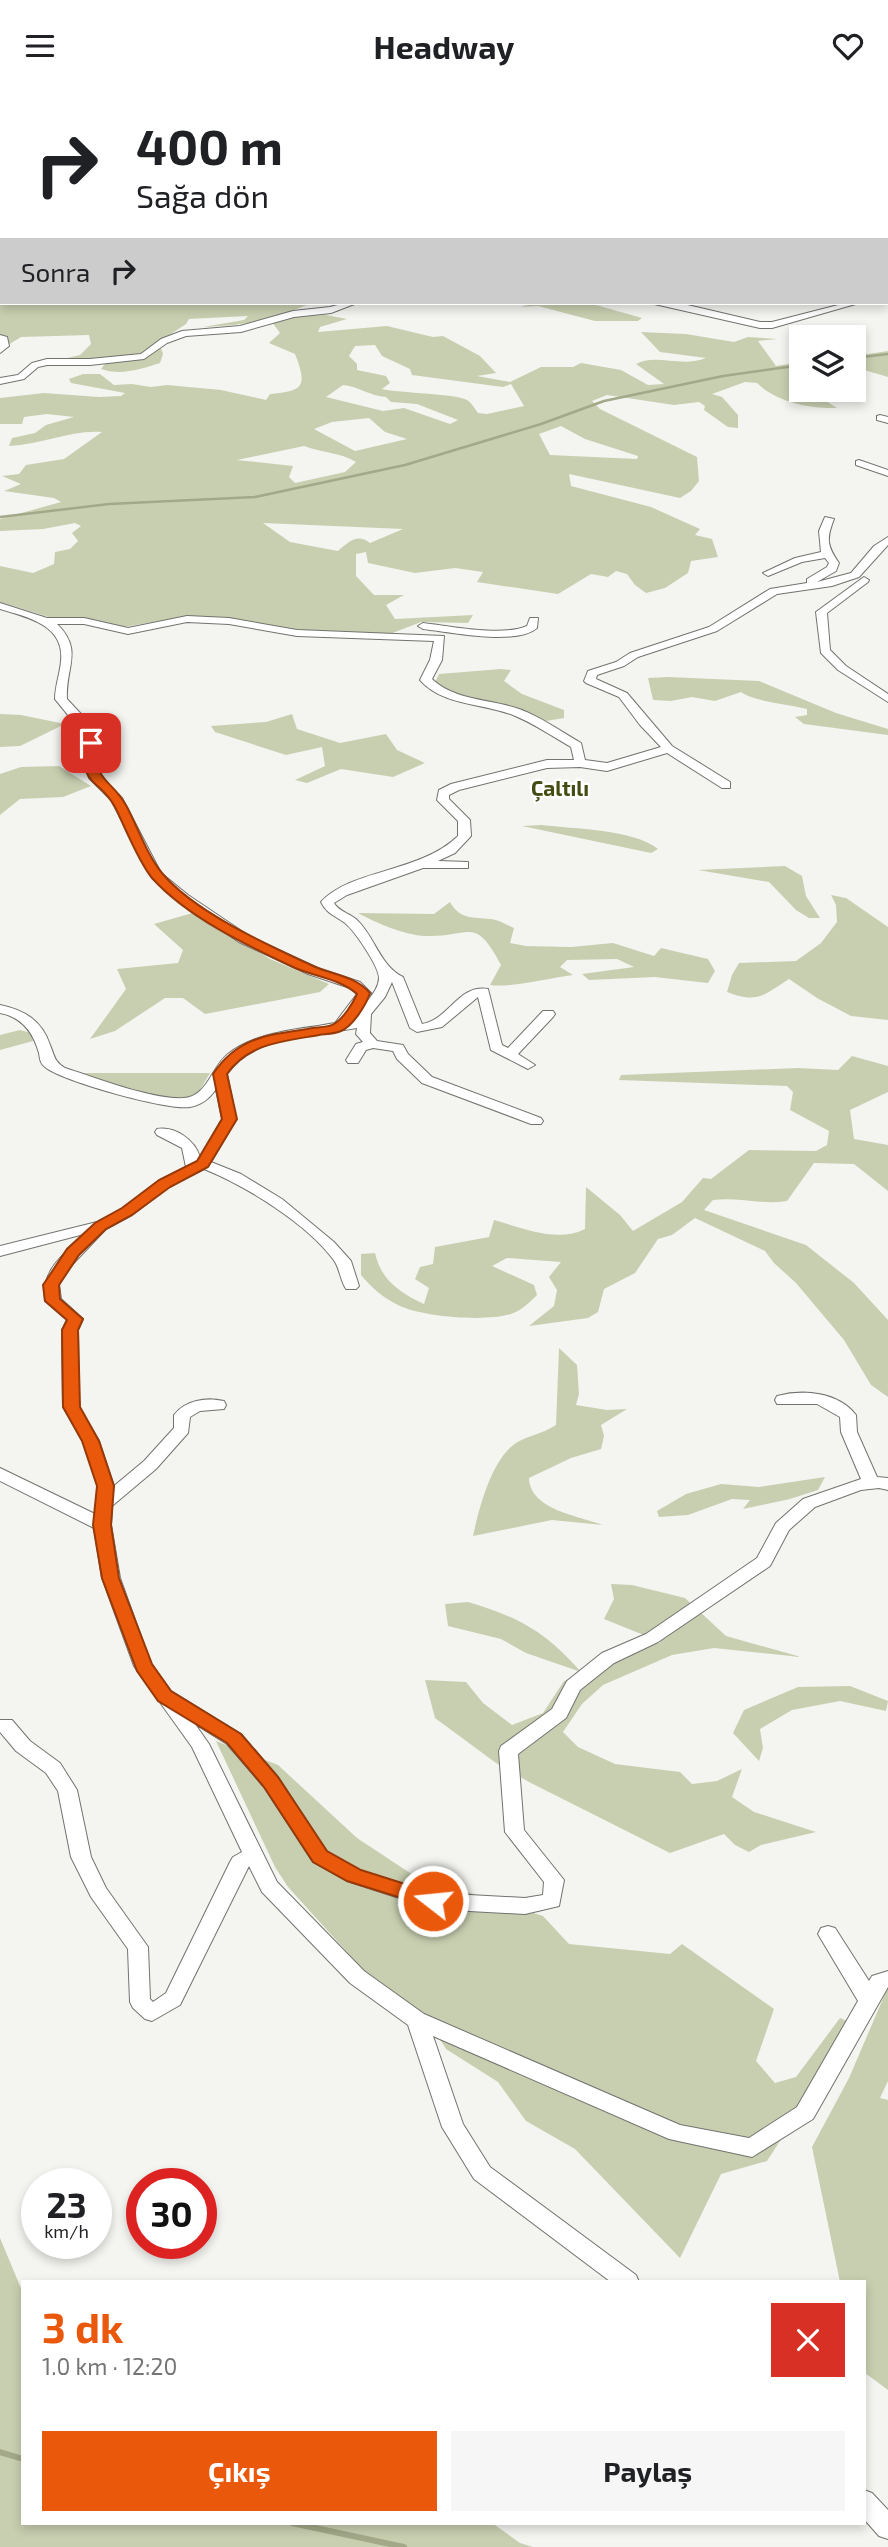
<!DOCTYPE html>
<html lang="tr">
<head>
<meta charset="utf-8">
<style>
  :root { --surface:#fff; --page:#f6f6f6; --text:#202124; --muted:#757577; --accent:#ea580c }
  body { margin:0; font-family:"Exo 2",sans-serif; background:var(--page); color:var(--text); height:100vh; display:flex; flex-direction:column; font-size:26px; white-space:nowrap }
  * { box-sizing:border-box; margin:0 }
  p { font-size:23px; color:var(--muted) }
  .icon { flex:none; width:38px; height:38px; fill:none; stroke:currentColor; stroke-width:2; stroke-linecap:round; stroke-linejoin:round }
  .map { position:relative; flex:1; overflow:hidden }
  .details { position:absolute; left:21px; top:2189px; width:845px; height:245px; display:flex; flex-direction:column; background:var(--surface); border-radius:0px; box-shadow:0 4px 10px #0003 }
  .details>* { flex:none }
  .guide { position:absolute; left:0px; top:0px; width:889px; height:214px; box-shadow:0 4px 10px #0003; background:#fff; color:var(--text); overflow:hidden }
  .buttons { position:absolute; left:789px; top:234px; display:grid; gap:14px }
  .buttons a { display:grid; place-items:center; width:77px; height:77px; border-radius:0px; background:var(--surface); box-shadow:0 4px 10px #0003; font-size:35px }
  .speed { position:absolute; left:21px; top:2077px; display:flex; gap:14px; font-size:35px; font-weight:700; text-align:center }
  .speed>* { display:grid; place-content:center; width:91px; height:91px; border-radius:50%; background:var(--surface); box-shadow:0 4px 10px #0003; line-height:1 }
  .speed small { font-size:18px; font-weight:400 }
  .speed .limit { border:10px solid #d22; background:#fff; color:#111 }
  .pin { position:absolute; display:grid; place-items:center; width:60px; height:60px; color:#fff; margin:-30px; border-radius:14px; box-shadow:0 4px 10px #0006 }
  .me { position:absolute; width:77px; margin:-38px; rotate:286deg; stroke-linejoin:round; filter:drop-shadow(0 0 5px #0008) }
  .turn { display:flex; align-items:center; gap:24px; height:147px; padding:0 21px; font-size:32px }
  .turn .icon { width:91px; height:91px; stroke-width:2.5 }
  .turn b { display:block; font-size:49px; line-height:60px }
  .then { display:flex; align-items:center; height:66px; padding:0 21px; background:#0003; gap:14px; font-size:26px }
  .round { display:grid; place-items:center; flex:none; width:74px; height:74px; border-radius:0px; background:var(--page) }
  .head { display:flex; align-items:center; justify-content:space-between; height:119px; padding:0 21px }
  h1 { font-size:42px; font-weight:700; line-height:52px; color:var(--accent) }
  .primary-button { display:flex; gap:14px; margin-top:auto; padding:14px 21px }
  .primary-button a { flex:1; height:80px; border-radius:0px; background:var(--accent); color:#fff; font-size:28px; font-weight:700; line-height:80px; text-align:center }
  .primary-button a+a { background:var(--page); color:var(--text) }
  header { display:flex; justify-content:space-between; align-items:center; height:91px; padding:0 21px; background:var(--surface); font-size:32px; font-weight:700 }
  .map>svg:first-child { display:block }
  .green { fill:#c8cfb0; fill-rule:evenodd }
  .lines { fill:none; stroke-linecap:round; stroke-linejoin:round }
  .stream-far1 { stroke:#a2a888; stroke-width:2.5 }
  .stream { stroke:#a2a888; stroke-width:6 }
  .minor-casing { stroke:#72736f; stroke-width:2 }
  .minor { fill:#fff; fill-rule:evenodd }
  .route { fill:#ea580c; stroke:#983908; stroke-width:2 }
  .labels { text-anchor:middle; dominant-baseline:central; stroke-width:5; stroke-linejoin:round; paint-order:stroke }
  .far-quarter-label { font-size:21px; font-weight:bold; fill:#444c11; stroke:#fff }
</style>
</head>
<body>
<header><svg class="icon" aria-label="menu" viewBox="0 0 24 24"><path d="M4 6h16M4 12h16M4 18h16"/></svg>Headway<svg class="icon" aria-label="heart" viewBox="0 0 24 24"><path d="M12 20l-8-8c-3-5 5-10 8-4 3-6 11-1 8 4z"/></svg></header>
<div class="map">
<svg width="888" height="2456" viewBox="0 0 888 2456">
  <rect width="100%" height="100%" fill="#f4f5f0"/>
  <path class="green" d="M0 185 2 212 307 214C270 229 243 235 203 236L244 229 248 225 189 228 186 233 159 251 163 263 160 272C141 278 121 285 101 278L105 273 63 268 80 264 91 253 89 244 21 246 0 259Z
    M535 212H589L642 227 638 230H595L538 215 521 216Z
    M326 224 347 228 320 236 318 241 387 235 433 246 443 245 480 265 496 282 477 285 510 291 541 276H573L581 272 621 279 648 294 664 293 636 273C655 262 682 277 706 267L660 261 641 241 686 243 734 251 748 246 777 248 758 250 776 275 801 271 802 299H809L837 317C811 318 776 311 757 292L745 291 712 303 722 306 738 324V337L728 336 704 319 705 315 699 311 674 314 607 304 592 310 600 318 697 366 699 390 691 400 680 407 569 383 571 395 651 416 700 438 695 444 712 448 718 466 691 470 688 482 665 497 646 502 635 494 627 483 616 480 608 486 591 483 558 503 477 491 483 481 455 477 415 482 368 472 366 461 356 463V485L374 504H404L386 514 395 528 473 524 468 532 421 531 390 543 293 539 187 525 124 536 49 526 0 511V475L33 482 54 473 55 461 70 458 78 450 72 442 81 435 75 432 43 438 0 440V428L61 411 54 407 4 400 21 393 2 385 19 383 26 374 64 368 102 341C70 339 41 354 9 355L12 347 35 342 46 334 74 326 47 323 24 326 22 333H0V307L44 302 99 306 121 305 125 302 71 292 69 288 83 283H100L114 294 132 293 151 296 167 294 221 299 266 309 270 303C303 300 308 296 295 263L269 252 280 242 272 231 293 225ZM375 254 382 265 410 278 412 284 503 296 511 293 524 315 487 323 478 322C475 318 472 312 467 309 458 303 399 302 382 298L390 292 386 285 357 279V273L349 265 355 255ZM343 294C360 296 370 305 386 306L391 311 417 313 458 329 450 333 404 317 383 320 326 306ZM369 327 385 341 407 348 355 360 314 338 332 331ZM561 335 585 348 638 365 637 368 550 364 539 343ZM304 355C322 362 340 361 356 371L345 381 295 392 289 386 293 375 237 369ZM263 432 403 438 370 452C357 442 349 451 338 460L290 451Z
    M888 260V286L854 276V265Z
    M501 578 511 579 504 590 522 603 564 619V627L546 630 517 617 455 602 434 594 439 583Z
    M668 586 759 590 836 622 888 638V644L804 633 795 626 807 624V618C788 613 755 611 741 601L715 610 692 606 671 610 653 609 648 587Z
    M0 623 21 624 65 633 20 655 0 656Z
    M292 623 297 638 340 652 386 643 397 659 425 672 393 686 341 678 307 692 295 689 325 675 322 656 286 664 215 641 211 635 266 631Z
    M59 675 91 695 63 706 20 708 0 724V683L21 676Z
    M542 734C573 738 634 738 658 758L651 762 522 735Z
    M785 775 802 785 806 805 820 827H809L796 819 769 791 698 779Z
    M831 804 846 807 888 836V929L851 925 817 907 789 888C764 904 758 913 727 901L732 884 739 872 796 870 821 852 837 831 836 814Z
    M450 811C460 829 473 826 491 828 499 829 507 834 514 837L510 852 526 855 571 856 613 852 654 865 661 857 708 868 715 880 708 892 655 886 589 889 582 883 634 876 617 868 567 869 560 876 573 884C550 887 511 897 490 894L501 874C474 823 470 847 425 845 405 844 376 832 358 822L434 823Z
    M196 821 270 868 329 893 320 901 205 923 183 907H165L115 940 90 948 126 898 117 878 178 872 183 859 154 833Z
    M20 939 31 942 33 950 0 959V944Z
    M852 965 888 975V1001L850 1019 854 1048 888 1054V1100L854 1073 814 1072 787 1110C762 1114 738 1106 713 1109L704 1119 806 1154 854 1192 888 1229V1306L871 1294 844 1249 796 1192 774 1172 765 1160 695 1127 672 1144 658 1148 635 1182 604 1198 598 1221 588 1227 529 1235 554 1215 557 1199 549 1186 561 1171 507 1167 492 1175 534 1194 537 1204C530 1211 521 1220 511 1223 486 1231 421 1226 398 1214 382 1206 372 1197 361 1184V1163L375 1162C381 1189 400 1202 424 1213L429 1197 415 1188 420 1176 433 1173 435 1156 489 1146 494 1129C523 1137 557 1152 585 1138L586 1096 620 1124 633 1140 682 1111 703 1087 711 1088 749 1059 816 1060 827 1054 829 1040 790 1019 793 1001 787 995 619 989 621 984 798 977 838 979Z
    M78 982H210L197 1004C164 1014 110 993 78 982Z
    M559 1257 577 1274 579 1303 576 1314 607 1319 627 1318 601 1334 604 1345 601 1358 571 1367 529 1387C530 1419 579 1425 603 1434L552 1429 473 1445C479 1418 490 1374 512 1355 524 1345 543 1343 556 1334Z
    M825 1386 818 1399 790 1408 743 1418 750 1409 732 1408 688 1424 659 1426 657 1420 686 1403 721 1393 759 1396Z
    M611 1493 632 1494 685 1507 726 1545 801 1566 714 1557 672 1564 603 1594 582 1613 563 1641 578 1656 615 1673 680 1681 692 1693 717 1690 742 1678 732 1706 754 1721 816 1741 761 1754 749 1761 735 1754 724 1743 670 1762 529 1691 496 1672 435 1627 425 1589 466 1591 483 1612 512 1634 543 1622 564 1590 661 1551 604 1528 614 1508Z
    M468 1511C519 1526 546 1541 581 1581L526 1562 501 1548 448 1535 445 1513Z
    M850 1595 888 1610 886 1620 840 1610 792 1619 760 1638 763 1657 759 1670 733 1642 744 1619 798 1596Z
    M216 1650 278 1674 357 1747 413 1784 543 1825 569 1853 670 1863 682 1853 774 1918 756 1970 775 1992 796 1986 840 1927 847 1930 802 2016 767 2070 721 2083 680 2167 575 2058 526 2030 498 1991 446 1958 425 1924 366 1882 288 1796 275 1776Z
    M888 1896V1990L880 2007 888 2009V2299L865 2282 864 2191H840L812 2056 849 1987Z
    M0 2147 23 2202V2432H492L520 2452 533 2456H0Z"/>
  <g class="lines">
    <path class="stream-far1" d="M854 267 888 263
      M0 426 109 413 255 406 405 374 541 333 604 310 723 285 802 274"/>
    <path class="stream" d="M0 2361 23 2368
      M292 2432 404 2456"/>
    <g class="minor-casing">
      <path id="minor" d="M92 0H104L90 2Z
        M119 0H149L147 2Z
        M354 0H362V2H355Z
        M493 0H503L504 1 495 2Z
        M531 0H539V2H531Z
        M0 5H2V9H0Z
        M0 18H2V22H0Z
        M887 61H888L887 66Z
        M887 142H888L887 147Z
        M887 164H888V170H887Z
        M887 199H888V205H887Z
        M345 212H357L331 222 294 226 241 241 186 245 167 252 144 268 90 274H47L38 276 24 288 0 293V287L18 284 32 272 47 268H90L141 263 161 248 182 240 240 235 293 220 330 216Z
        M650 212H679L760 231H772L846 212H859L772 237H760Z
        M0 244 7 246 9 255 0 262Z
        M880 324 888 326V332L877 329V325Z
        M859 369 888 379V385L856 374V370Z
        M825 426 834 428C826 448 827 455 839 472L836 480 817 491 851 482 874 455 888 446V454L859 486 832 495 777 503 717 540 638 566 624 575 597 584 596 588 627 602 672 655 730 691V697H722L667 662 607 680 580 676 547 677 459 699 449 704V708L470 729 471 745 455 762 438 770 468 771V777H423L347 804 334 812C339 821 350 822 357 829 375 846 380 875 403 886L422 933C449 929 458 893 488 898L502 954 508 957 543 920H553L555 923 553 926 518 963 535 974 528 978 491 959 478 906 442 936 417 941 410 937 392 891 385 906 371 923 370 942 377 950 403 954 408 963 432 986 541 1027 543 1030 541 1033H531L422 992 397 968 393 960 373 957 366 959 358 972H348L346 969 356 953 363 951 356 943 357 937C314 945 254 944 227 983L236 1028 211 1071 241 1083 282 1108 334 1151 351 1170 359 1195 356 1198H346C340 1189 340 1177 333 1168 306 1132 246 1095 204 1078L170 1095 132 1124 106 1138 67 1179 59 1194 61 1208 83 1228 78 1239 79 1316 99 1350 114 1395 144 1370 174 1337V1324C185 1309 206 1306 224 1310L226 1314 224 1318 200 1320 190 1326 188 1342 156 1378 112 1415 111 1434 120 1487 151 1573 171 1600 241 1643 278 1686 327 1761 361 1780 433 1802 525 1807 543 1804 544 1791 505 1741 499 1660 501 1655 552 1618 567 1590 602 1562 646 1543 757 1467 776 1432 803 1408 861 1388 841 1341 840 1326 817 1313H777L775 1309 777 1305C804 1298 838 1301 856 1324L857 1341 877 1386 888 1387V1399L879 1397 861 1399 815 1416 789 1439 770 1475 658 1551 614 1572 580 1599 566 1627 518 1663 524 1739 564 1789 559 1815 525 1823 433 1818 347 1790 313 1771 264 1696 227 1653 195 1633 209 1653 277 1791 364 1880 424 1923 680 2034 749 2047 797 2016 858 1910 818 1843 821 1837 828 1835 835 1837 869 1890 872 1885 888 1880V1896L813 2028 752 2066 669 2048 433 1945 463 2033 490 2076 636 2184 639 2191H611L474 2088 442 2036 408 1934 350 1892 262 1801 249 1775 180 1914 152 1930 145 1928 133 1917 130 1911 128 1858 91 1806 71 1766 58 1700 46 1682 16 1660 0 1641V1629H12L30 1650 60 1672 77 1699 91 1766 106 1797 148 1856 150 1908 153 1911 166 1902 230 1771 233 1766 242 1761 192 1656 134 1575 102 1487 94 1437 0 1390V1377L95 1423 98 1395 83 1350 63 1316 62 1239 67 1229 45 1210C41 1178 64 1164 84 1143L0 1165V1155L97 1131 122 1118 160 1089 186 1076 182 1057 157 1044 155 1041 157 1038C175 1035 195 1049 200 1066L222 1028 216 998C210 1007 202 1014 190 1016 169 1020 61 990 45 976 40 972 40 968 39 962 33 941 22 926 0 922V914C25 919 42 930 50 954 55 966 54 970 65 977 97 987 152 1009 184 1007 207 1006 212 975 228 963 257 940 299 939 335 932L357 903 350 897 308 883 239 851 178 810 152 787 111 709 89 687 84 668 83 639 72 629 55 608C55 595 60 583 61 570 65 534 27 526 0 518V512L47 527H84L128 537 187 525 229 527 297 539 444 545 442 569 432 588C455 610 491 608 519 618 541 626 560 640 581 652L585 669 607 672 661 656 640 634 619 606 586 592 584 590 588 580 616 571 630 562 709 536 770 498 807 492V488L827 476 829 472 825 467 802 471 768 485 763 482 795 467 821 461 819 440ZM187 531 229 533 297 545 434 550 430 569 420 589C443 615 482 612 513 624 533 632 552 645 571 656L574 669H547L451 693 439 699 437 709 458 730V745C420 782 351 778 321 811 327 823 334 824 345 832 354 839 379 875 379 887 379 896 372 904 367 911L371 902 360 891 318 877 249 845 188 804 161 782 122 707 101 686 96 668 95 638 67 608C65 577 84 559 57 533H84L128 543Z
        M864 486 869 489 868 491 827 522 830 559 846 575 888 603V611L838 579 821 562 816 521Z
        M530 527H538L537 537C516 555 451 541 423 538L418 535 423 532C450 535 502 546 527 535Z
        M864 2399 872 2402 888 2419V2448L879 2445 864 2428Z"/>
    </g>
    <use href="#minor" class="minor"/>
  </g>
  <path class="route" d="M91 648 97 652C93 693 111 686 127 716 138 737 147 764 162 782 194 821 268 854 313 875 333 884 356 885 370 902 366 914 353 935 341 940 335 943 326 943 319 944 285 950 248 952 227 983L237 1028 208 1076 170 1096 132 1124 106 1138 79 1164 59 1194 60 1208 83 1228 78 1239 80 1316 99 1350 114 1395 111 1434 119 1487 152 1573 171 1600 241 1643 278 1686 327 1760 361 1779 440 1804 443 1810 440 1815 433 1817 347 1790 313 1771 264 1696 227 1652 158 1610 137 1580 102 1487 93 1434 97 1395 82 1350 63 1316 62 1239 67 1229 45 1210 43 1194 67 1158 95 1132 122 1117 159 1089 197 1070 222 1028 213 983C237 947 266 944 307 938 314 936 328 937 334 933 343 928 353 912 357 903 341 888 312 885 293 876 246 854 187 826 152 787 138 770 125 736 115 716 99 686 80 698 85 652Z"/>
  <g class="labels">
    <g class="far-quarter-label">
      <text x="560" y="696">Çaltılı</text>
    </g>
  </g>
</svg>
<div class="buttons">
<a><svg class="icon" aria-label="layers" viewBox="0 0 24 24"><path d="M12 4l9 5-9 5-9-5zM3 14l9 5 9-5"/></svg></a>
</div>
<div class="speed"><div>23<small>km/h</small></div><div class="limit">30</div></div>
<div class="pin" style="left:91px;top:652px;background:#d93025"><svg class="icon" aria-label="arrive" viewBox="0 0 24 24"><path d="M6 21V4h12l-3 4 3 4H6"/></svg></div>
<svg class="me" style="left:433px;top:1810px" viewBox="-20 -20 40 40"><circle r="17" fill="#ea580c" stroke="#fff" stroke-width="3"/><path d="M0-11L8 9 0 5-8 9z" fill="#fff"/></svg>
<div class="guide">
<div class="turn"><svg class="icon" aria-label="right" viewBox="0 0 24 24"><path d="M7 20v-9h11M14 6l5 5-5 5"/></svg><div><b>400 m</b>Sağa dön</div></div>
<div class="then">Sonra<svg class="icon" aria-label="right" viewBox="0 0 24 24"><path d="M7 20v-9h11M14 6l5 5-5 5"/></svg></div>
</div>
<section class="details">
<div class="head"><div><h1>3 dk</h1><p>1.0 km · 12:20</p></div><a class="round" style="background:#d93025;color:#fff"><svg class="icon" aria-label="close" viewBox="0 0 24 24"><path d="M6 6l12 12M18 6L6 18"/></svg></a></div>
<div class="primary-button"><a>Çıkış</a><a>Paylaş</a></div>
</section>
</div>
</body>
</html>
